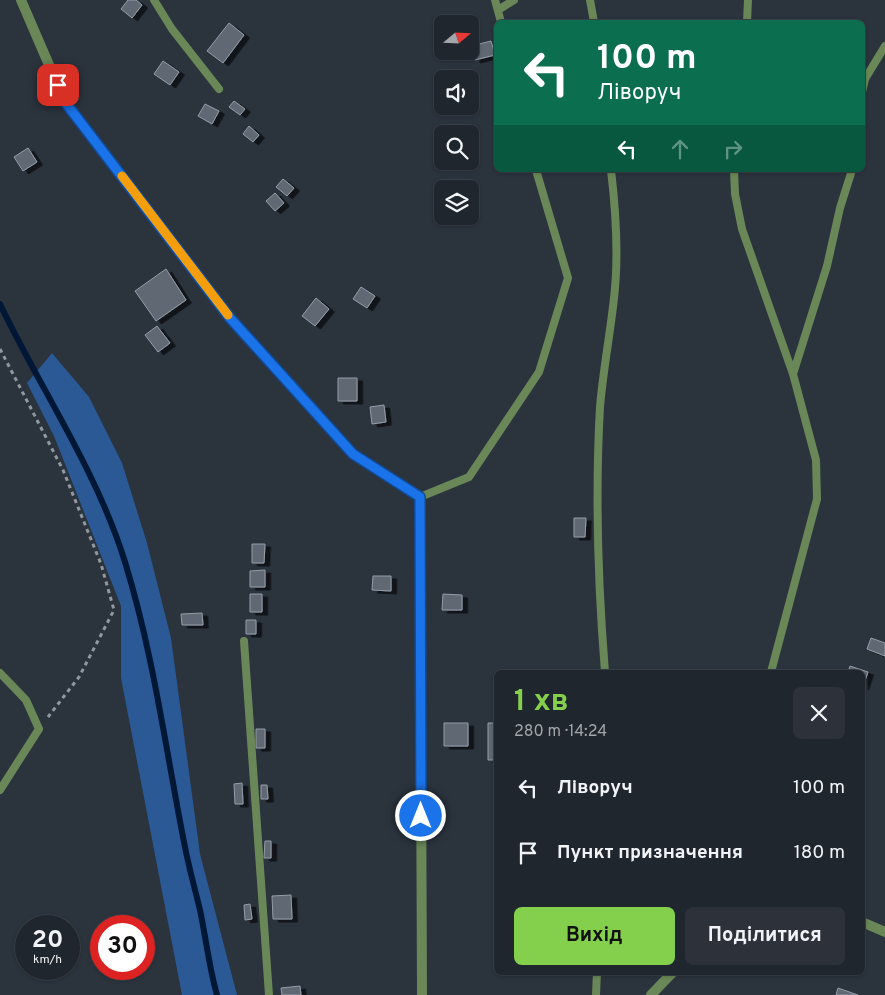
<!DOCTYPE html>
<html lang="uk">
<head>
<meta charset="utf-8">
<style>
  :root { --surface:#20262e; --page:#2d323a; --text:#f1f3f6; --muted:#a2a5aa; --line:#3d434a; --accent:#84d04d }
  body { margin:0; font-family:Overpass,sans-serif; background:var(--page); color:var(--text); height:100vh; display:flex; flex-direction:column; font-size:19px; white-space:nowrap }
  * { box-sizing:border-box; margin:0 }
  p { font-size:16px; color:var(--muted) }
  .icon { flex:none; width:28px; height:28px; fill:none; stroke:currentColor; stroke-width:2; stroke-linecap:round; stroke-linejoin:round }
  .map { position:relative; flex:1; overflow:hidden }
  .sheet { position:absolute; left:494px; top:670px; width:371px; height:305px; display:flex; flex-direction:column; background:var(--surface); border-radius:8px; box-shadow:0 1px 4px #0004,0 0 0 1px var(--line) }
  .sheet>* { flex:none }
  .banner { position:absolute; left:494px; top:20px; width:371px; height:152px; border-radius:8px; box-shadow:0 1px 4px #0004,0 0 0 1px var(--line); background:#0b6e4f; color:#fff; overflow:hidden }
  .needle { width:32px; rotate:71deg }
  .fabs { position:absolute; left:434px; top:15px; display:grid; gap:10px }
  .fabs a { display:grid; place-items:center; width:45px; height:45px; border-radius:8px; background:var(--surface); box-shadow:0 1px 4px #0004,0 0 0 1px var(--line); font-size:25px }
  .speed { position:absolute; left:15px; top:915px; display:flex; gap:10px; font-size:25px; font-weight:700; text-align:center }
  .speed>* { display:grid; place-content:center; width:65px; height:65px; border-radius:50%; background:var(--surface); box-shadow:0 1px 4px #0004,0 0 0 1px var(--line); line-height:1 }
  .speed small { font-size:12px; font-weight:400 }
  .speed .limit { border:8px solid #d22; background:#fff; color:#111 }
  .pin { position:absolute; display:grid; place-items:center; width:42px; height:42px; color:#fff; margin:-21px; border-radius:10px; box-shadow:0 2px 8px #0006 }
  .me { position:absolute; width:55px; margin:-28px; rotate:0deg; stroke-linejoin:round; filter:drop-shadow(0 0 4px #0008) }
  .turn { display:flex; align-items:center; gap:18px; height:105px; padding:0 20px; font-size:22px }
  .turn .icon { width:65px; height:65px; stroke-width:2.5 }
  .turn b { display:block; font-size:35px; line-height:42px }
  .lanes { display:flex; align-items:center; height:48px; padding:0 20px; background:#0003; justify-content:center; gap:25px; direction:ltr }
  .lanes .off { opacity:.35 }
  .round { display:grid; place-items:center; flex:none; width:52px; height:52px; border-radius:8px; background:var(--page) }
  .headline { display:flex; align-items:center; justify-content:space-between; height:85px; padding:0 20px }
  h1 { font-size:30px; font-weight:700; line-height:38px; color:var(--accent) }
  .primary-button { display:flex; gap:10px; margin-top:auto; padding:10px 20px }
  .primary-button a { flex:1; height:58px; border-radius:8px; background:var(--accent); color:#111; font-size:20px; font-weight:700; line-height:58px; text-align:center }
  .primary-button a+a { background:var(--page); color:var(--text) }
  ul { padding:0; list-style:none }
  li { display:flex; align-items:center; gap:15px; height:65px; padding:0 20px }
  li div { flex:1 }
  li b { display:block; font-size:19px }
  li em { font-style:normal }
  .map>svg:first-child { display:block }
  .forest { fill:#2a5996 }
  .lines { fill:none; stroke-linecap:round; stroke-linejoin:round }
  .stream { stroke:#011736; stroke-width:6 }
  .building { fill:#5f6873; stroke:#949da9; filter:url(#shadow) }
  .path { stroke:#9198a0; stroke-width:3; stroke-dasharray:4 4; stroke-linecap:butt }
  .lane { stroke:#698757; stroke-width:8 }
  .street { stroke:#698757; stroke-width:10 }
  .route-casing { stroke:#114b97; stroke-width:12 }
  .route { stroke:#1a73e8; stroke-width:9 }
  .slow { stroke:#f59e0b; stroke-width:9 }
</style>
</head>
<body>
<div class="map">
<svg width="885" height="995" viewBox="0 0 885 995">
  <defs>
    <filter id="shadow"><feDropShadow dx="5.5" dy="3" stdDeviation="0" flood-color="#0009"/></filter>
  </defs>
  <rect width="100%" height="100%" fill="#2b333d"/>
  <path class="forest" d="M52 353 89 397 122 463 147 543 171 638 200 854 237 995H182L121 678V606L54 436 27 383Z"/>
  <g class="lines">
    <path class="stream" d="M0 304C41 390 97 471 125 562 154 656 166 752 185 847 189 868 195 889 200 910 206 938 209 967 217 995"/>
  </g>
  <path class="building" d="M128 0H136L142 5 132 18 121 9Z
    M229 23 244 35 223 63 207 51Z
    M491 41 495 55 475 60 471 46Z
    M163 61 179 72 170 85 154 74Z
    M234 101 245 109 240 115 229 107Z
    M205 104 219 111 212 124 198 116Z
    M249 126 259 135 253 142 243 134Z
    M28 148 37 162 23 171 14 157Z
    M283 179 294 188 287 196 276 187Z
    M275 193 284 203 275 211 266 201Z
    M166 269 186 300 156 321 135 291Z
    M361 287 375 296 367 308 353 299Z
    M316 298 329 309 315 326 302 316Z
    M157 326 170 343 158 352 145 335Z
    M338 378H357V401H338Z
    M384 405 386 422 372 424 370 407Z
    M574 518H586L585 537H574Z
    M252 544H265L264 563H252Z
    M265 570V587H250V571Z
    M373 576H391V591L372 590Z
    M250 594H262V612H250Z
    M443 594 462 595V610H442Z
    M202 613 203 625H182L181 614Z
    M246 620H256V634H246Z
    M871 638 885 643V656L867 649Z
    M850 666 868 672 863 687 862 672H848Z
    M444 723H468V746H444Z
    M488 723H496V760H488Z
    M256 729H265V748H256Z
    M242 783 243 804H235L234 784Z
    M261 785H267L268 799H261Z
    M265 841H271V858H264Z
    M291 895 292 919H273L272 896Z
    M250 904 252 919 245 920 244 905Z
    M300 986 301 995H282L281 988Z
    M838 988 858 995H836Z"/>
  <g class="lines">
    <path class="path" d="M0 349 63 470 101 564 114 610 79 677 48 717"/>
    <path class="lane" d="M154 0 172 29 219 89
      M495 0 501 22
      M590 0 594 22
      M498 10 514 0
      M747 22 748 0
      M862 92 865 79 885 46
      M734 170 735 194 742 229 793 374 816 460 817 499 771 672
      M793 374 827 266 840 208 852 170
      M420 497 469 477 539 372 568 278 536 170
      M244 641 269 995
      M605 672C598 585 595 495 600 407 603 371 610 335 614 298 619 256 616 212 611 170
      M0 673 26 700 39 729 0 790
      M596 995 597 972"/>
    <path class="street" d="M21 0 65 102 230 318 353 454 420 497 422 995
      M862 922 885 932
      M651 995 673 972"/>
  </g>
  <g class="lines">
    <g class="route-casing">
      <path id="route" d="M58 85 65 102 230 318 353 454 420 497 421 816"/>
    </g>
    <use href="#route" class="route"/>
    <path class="slow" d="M122 176 228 315"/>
  </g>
</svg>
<div class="fabs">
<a><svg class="needle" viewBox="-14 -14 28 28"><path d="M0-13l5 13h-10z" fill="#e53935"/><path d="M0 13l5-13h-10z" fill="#a2a5aa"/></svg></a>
<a><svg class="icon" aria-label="sound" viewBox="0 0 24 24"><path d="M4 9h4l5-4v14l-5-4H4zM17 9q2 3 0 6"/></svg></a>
<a><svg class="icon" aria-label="search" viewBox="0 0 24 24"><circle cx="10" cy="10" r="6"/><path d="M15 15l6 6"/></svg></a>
<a><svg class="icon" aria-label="layers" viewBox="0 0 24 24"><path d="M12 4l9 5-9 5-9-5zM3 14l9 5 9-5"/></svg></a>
</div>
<div class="speed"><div>20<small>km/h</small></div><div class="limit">30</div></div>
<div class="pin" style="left:58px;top:85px;background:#d93025"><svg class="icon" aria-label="arrive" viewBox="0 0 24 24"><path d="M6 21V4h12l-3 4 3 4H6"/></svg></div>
<svg class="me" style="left:421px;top:816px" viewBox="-20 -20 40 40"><circle r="17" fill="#1a73e8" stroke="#fff" stroke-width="3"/><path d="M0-11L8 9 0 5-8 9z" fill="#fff"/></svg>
<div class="banner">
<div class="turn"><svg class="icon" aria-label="left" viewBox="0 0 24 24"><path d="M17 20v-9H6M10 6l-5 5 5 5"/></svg><div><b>100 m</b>Ліворуч</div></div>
<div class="lanes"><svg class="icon" aria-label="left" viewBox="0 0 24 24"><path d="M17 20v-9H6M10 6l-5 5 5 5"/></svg><svg class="icon off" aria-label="ahead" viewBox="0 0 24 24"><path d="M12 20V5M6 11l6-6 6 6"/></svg><svg class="icon off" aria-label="right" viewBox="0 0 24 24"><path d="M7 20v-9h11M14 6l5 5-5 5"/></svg></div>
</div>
<section class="sheet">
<div class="headline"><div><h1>1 хв</h1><p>280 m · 14:24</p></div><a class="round"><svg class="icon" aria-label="close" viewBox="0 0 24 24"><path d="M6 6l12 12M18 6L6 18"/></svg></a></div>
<ul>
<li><svg class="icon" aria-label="left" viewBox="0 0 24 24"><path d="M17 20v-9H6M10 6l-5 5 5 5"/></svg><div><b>Ліворуч</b></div><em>100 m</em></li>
<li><svg class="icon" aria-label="arrive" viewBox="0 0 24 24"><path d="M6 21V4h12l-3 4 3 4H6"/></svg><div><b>Пункт призначення</b></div><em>180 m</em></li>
</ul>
<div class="primary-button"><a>Вихід</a><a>Поділитися</a></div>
</section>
</div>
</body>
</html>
